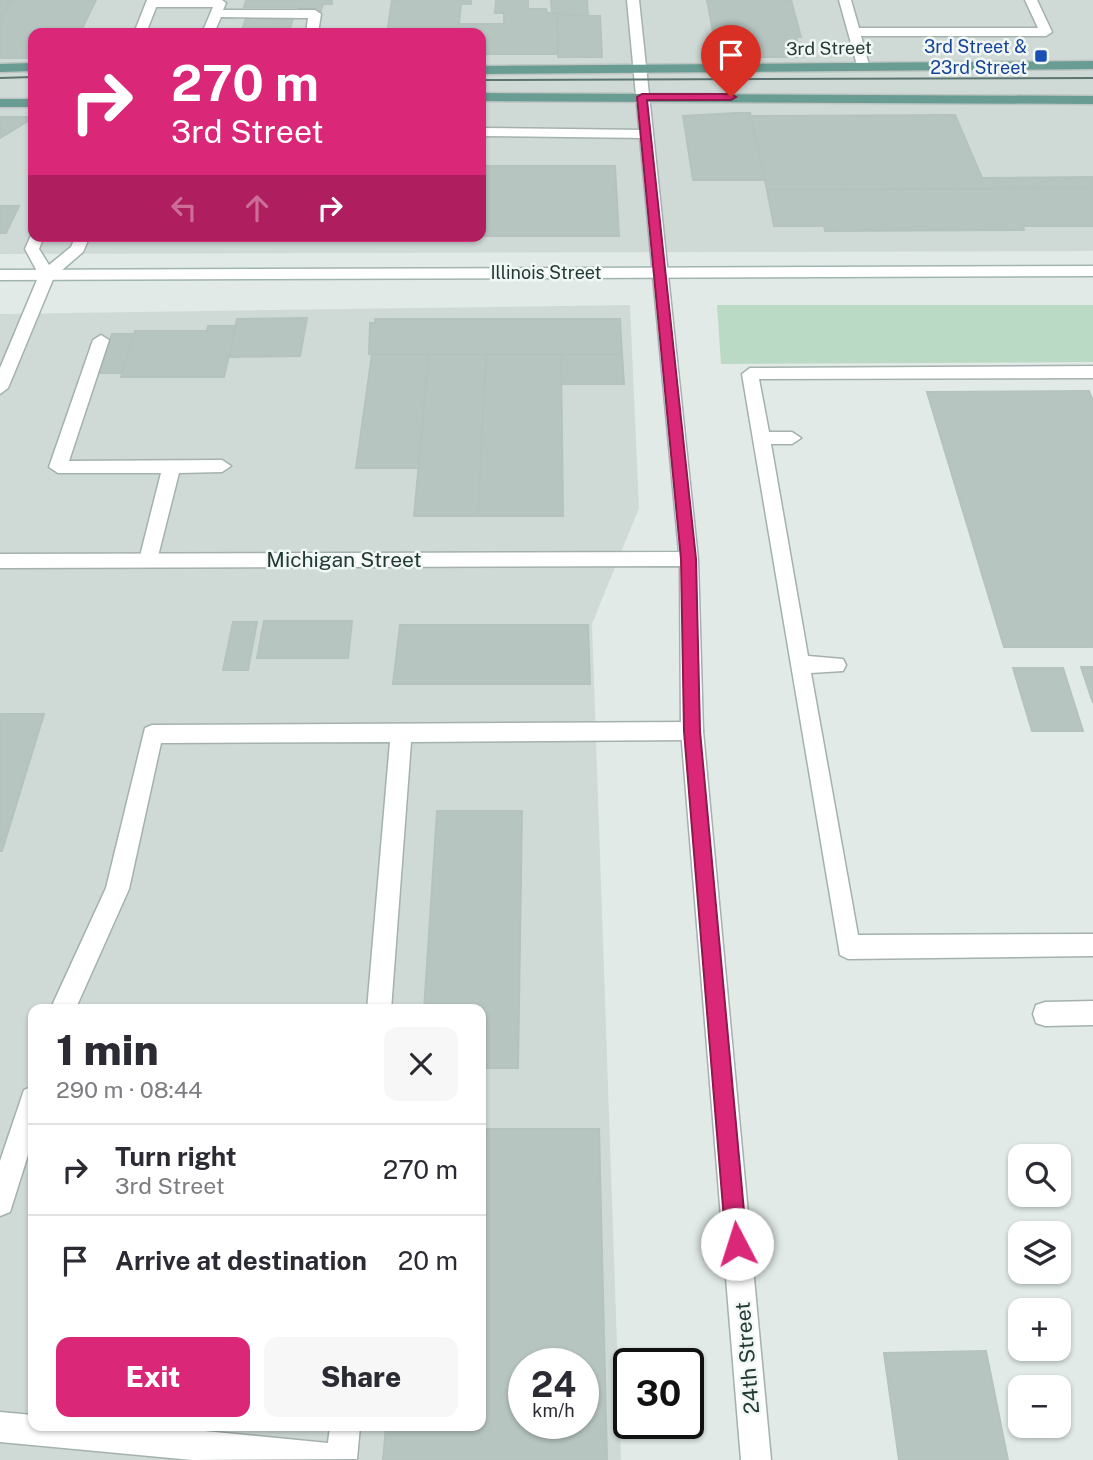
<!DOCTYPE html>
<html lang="en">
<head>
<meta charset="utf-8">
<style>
  :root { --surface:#fff; --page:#f7f7f7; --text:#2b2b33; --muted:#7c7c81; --line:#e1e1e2; --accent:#db2777 }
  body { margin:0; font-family:"Public Sans",sans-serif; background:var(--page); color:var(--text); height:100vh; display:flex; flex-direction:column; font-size:26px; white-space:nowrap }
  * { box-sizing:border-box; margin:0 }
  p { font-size:23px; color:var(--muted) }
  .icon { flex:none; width:38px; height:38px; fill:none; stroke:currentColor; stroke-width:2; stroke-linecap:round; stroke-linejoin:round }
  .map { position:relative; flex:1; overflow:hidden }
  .sheet { position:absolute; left:28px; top:1004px; width:458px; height:427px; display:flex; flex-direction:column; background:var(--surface); border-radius:14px; box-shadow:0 2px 5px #0004 }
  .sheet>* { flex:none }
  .hud { position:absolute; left:28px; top:28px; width:458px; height:214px; border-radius:14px; box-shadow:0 2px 5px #0004; background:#db2777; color:#fff; overflow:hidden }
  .controls { position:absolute; left:1008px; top:1144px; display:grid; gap:14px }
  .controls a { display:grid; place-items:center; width:63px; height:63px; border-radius:14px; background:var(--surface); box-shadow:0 2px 5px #0004; font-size:35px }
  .speed { position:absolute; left:508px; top:1348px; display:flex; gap:14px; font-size:35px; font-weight:700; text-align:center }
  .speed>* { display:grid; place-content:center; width:91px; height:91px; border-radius:50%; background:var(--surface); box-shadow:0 2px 5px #0004; line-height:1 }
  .speed small { font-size:18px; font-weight:400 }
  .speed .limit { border:4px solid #111; border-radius:10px; background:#fff; color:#111 }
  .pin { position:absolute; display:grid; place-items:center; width:60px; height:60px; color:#fff; margin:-72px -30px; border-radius:50% 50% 50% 0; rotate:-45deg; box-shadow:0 0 7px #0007 }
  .pin .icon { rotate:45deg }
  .me { position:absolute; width:77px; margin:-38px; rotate:355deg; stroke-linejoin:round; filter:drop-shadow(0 0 5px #0008) }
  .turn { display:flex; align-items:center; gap:24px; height:147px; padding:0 28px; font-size:32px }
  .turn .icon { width:91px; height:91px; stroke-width:2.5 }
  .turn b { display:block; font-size:49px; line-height:60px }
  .lanes { display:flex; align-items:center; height:66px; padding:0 28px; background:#0003; justify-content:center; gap:35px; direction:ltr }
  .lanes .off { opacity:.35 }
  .round { display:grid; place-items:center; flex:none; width:74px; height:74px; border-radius:14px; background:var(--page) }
  .head { display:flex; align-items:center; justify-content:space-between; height:119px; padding:0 28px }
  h1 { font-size:42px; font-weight:800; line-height:52px }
  .button { display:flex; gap:14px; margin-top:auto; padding:14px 28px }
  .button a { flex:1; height:80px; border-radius:14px; background:var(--accent); color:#fff; font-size:28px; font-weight:800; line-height:80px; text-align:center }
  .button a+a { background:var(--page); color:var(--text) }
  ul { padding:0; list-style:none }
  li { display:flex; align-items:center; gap:21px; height:91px; padding:0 28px; border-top:2px solid var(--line) }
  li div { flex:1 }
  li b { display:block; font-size:26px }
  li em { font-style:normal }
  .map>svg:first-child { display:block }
  .built { fill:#cfdad6; fill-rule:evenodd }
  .green { fill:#bbdac5 }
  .building { fill:#b6c5c0; stroke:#b4c3be; stroke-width:2; fill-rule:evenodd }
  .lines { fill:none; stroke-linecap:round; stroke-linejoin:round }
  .lane-casing { stroke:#a4b1ae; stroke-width:3 }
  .street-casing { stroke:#a4b1ae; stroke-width:3 }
  .secondary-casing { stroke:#a1b5af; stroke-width:3 }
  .primary-casing { stroke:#bdc4c2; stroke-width:3 }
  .lane { fill:#fff; fill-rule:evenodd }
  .street { fill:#fff; fill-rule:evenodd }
  .secondary { fill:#fff; fill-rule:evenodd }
  .primary { fill:#699c92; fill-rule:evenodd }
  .tram { stroke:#5d7570; stroke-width:2 }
  .route { fill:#db2777; stroke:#8e194d; stroke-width:2 }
  .transit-dot { fill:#1a4fb4; stroke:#f1f7f4; stroke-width:2.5 }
  .labels { text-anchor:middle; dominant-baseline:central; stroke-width:5; stroke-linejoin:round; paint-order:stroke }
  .far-transit-label { font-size:18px; fill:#164399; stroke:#f1f7f4; text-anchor:end }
  .far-street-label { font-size:18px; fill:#233935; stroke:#f1f7f4 }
  .street-label { font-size:21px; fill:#233935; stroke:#f1f7f4 }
</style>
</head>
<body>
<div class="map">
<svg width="1093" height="1460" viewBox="0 0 1093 1460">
  <rect width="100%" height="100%" fill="#e1eae7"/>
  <path class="built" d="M0 0H1093V251L0 254ZM33 33H481V236H33Z
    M630 305 639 508 592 624 621 1460H0V314ZM33 1010H481V1426H33ZM523 1363H583V1423H523Z"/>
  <path class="green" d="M717 305H1093V362L721 364Z"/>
  <path class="building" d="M0 0H11L3 16H0Z
    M11 0H96L80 33H33V58H0V20Z
    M246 0H332V4H323L321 11H298L299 7H244Z
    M392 0H471V4H461L459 24H504V13H495L496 0H528V9H546L547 13H557L558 54H481V33H387Z
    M551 0H587L588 16 552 13Z
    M707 0H791L801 37H796L802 57H724L720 37H714Z
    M557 16H600L602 57H558Z
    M246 18H293L289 33H241Z
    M737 113H750L765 180H693L683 116Z
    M955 115 982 178 1093 177V188L767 190 751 116Z
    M0 117H33V118L0 138Z
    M481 166H615L619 236H481Z
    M1093 188V226H1023L1024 230 825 231 824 226H774L767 190Z
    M0 206H19L6 233H0Z
    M355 236H396V240H354Z
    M307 318 300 356 229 357 237 319Z
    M375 319H620L622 354H369L370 323H375Z
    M208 326H236L224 377H121L135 331H207Z
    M112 334H134L122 373H99Z
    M372 354H429L418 468H356Z
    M429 354H486L478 516H414Z
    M486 354H561L563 516H478Z
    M561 354H622L624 384H562Z
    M1089 391 1093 401V647H1004L927 392Z
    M264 621H352L348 658H257Z
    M233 622H257L248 670H223Z
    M400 625H588L590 684H393Z
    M1081 667H1093V703Z
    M1013 668H1063L1083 731H1032Z
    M0 714H44L2 851H0Z
    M437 811H522L518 1068H481V1010H424Z
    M481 1129H599L607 1460H383L386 1426H481ZM523 1363H583V1423H523Z
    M986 1351 1008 1460H899L884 1353Z"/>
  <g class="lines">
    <g class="lane-casing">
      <path id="lane" d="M150 0H222L226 3 223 10H315L321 14 318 33H306L308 18 221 17 214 33H202L213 7H152L146 3Z
        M839 0H851L859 28H1038L1025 0H1037L1052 32 1046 36H861L869 65 863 69 857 65Z
        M481 128 646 130 653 134 646 138 481 136Z
        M101 335 109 340 69 461 222 460 231 466 222 472 179 473 157 560 148 567 139 560 161 473H58L49 467 93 340Z
        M1093 366V378L759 379 769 432H792L801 438 792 444H771L808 656 843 659 846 665 843 671 811 673 858 935 1093 934V956L848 959 840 955 742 374 750 368Z
        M692 722 699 725 703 731 699 737 692 740 411 742 391 1010H367L390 742 161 743 129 889 75 1010H50L106 888 145 728 152 725Z
        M1093 1001V1025L1045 1026 1036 1023 1033 1014 1036 1005 1045 1002Z
        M33 1086V1139L10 1212 0 1216V1161L24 1090Z
        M0 1412 33 1415V1426H153L328 1443 330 1426H360L357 1459 192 1460 0 1442Z"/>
    </g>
    <g class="street-casing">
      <path id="street" d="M147 0H159L146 33H134Z
        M627 0H639L698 559 703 731 771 1460H741L681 731 680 566 0 568V554L679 552Z
        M32 233 33 236H44L39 249 49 265 71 247 76 236H90L83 252 54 277 8 388 0 394V368L39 275 25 249Z"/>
    </g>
    <g class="secondary-casing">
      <path id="secondary" d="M1093 266V276L0 280V270Z"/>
    </g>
    <g class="primary-casing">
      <path id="primary" d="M1093 61V69L481 74V66Z
        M33 63V71L0 72V64Z
        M481 93 1093 96V104L481 101Z
        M0 99H33V107H0Z"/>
    </g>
    <use href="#lane" class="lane"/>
    <use href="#street" class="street"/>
    <use href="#secondary" class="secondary"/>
    <use href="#primary" class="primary"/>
    <path class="tram" d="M0 78 33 77
      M481 80 1093 78"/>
  </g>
  <path class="route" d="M642 94H731L736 97 731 100H647L696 559 700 731 747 1244 744 1251 737 1254 730 1251 726 1244 684 731 681 559 637 97Z"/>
  <rect class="transit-dot" x="1034" y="49" width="14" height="14" rx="3.5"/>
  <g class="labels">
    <g class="far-transit-label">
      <text x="1027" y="46">3rd Street &amp;<tspan x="1027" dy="21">23rd Street</tspan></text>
    </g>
    <g class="far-street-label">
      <text transform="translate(829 48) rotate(-1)">3rd Street</text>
      <text x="546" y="272">Illinois Street</text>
    </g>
    <g class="street-label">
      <text x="344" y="559">Michigan Street</text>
      <text transform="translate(747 1358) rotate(-95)">24th Street</text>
    </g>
  </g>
</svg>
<div class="controls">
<a><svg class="icon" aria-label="search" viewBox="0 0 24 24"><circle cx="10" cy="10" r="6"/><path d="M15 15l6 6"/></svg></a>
<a><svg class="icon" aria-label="layers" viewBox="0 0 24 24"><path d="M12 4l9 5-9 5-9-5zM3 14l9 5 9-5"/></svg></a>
<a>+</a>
<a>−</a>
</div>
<div class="speed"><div>24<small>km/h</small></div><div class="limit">30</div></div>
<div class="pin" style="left:731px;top:97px;background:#d93025"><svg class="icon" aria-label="arrive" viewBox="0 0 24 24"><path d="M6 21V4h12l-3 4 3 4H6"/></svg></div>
<svg class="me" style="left:737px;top:1244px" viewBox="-20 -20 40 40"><circle r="19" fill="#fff"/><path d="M0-13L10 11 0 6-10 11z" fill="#db2777"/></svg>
<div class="hud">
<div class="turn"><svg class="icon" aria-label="right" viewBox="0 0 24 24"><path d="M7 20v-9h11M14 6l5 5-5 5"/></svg><div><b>270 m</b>3rd Street</div></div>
<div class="lanes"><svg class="icon off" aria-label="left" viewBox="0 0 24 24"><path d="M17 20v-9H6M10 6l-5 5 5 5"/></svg><svg class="icon off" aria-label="ahead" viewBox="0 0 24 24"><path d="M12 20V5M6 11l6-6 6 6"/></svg><svg class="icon" aria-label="right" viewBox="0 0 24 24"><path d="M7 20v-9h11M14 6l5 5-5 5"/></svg></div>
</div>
<section class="sheet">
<div class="head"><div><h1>1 min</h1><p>290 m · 08:44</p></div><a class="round"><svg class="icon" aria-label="close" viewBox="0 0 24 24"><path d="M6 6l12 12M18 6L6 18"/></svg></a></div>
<ul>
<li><svg class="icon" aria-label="right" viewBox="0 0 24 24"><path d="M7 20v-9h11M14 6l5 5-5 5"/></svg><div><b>Turn right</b><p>3rd Street</p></div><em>270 m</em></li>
<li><svg class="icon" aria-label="arrive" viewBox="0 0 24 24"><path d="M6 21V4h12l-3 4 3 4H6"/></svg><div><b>Arrive at destination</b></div><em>20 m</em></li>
</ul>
<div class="button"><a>Exit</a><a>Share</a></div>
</section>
</div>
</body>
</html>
